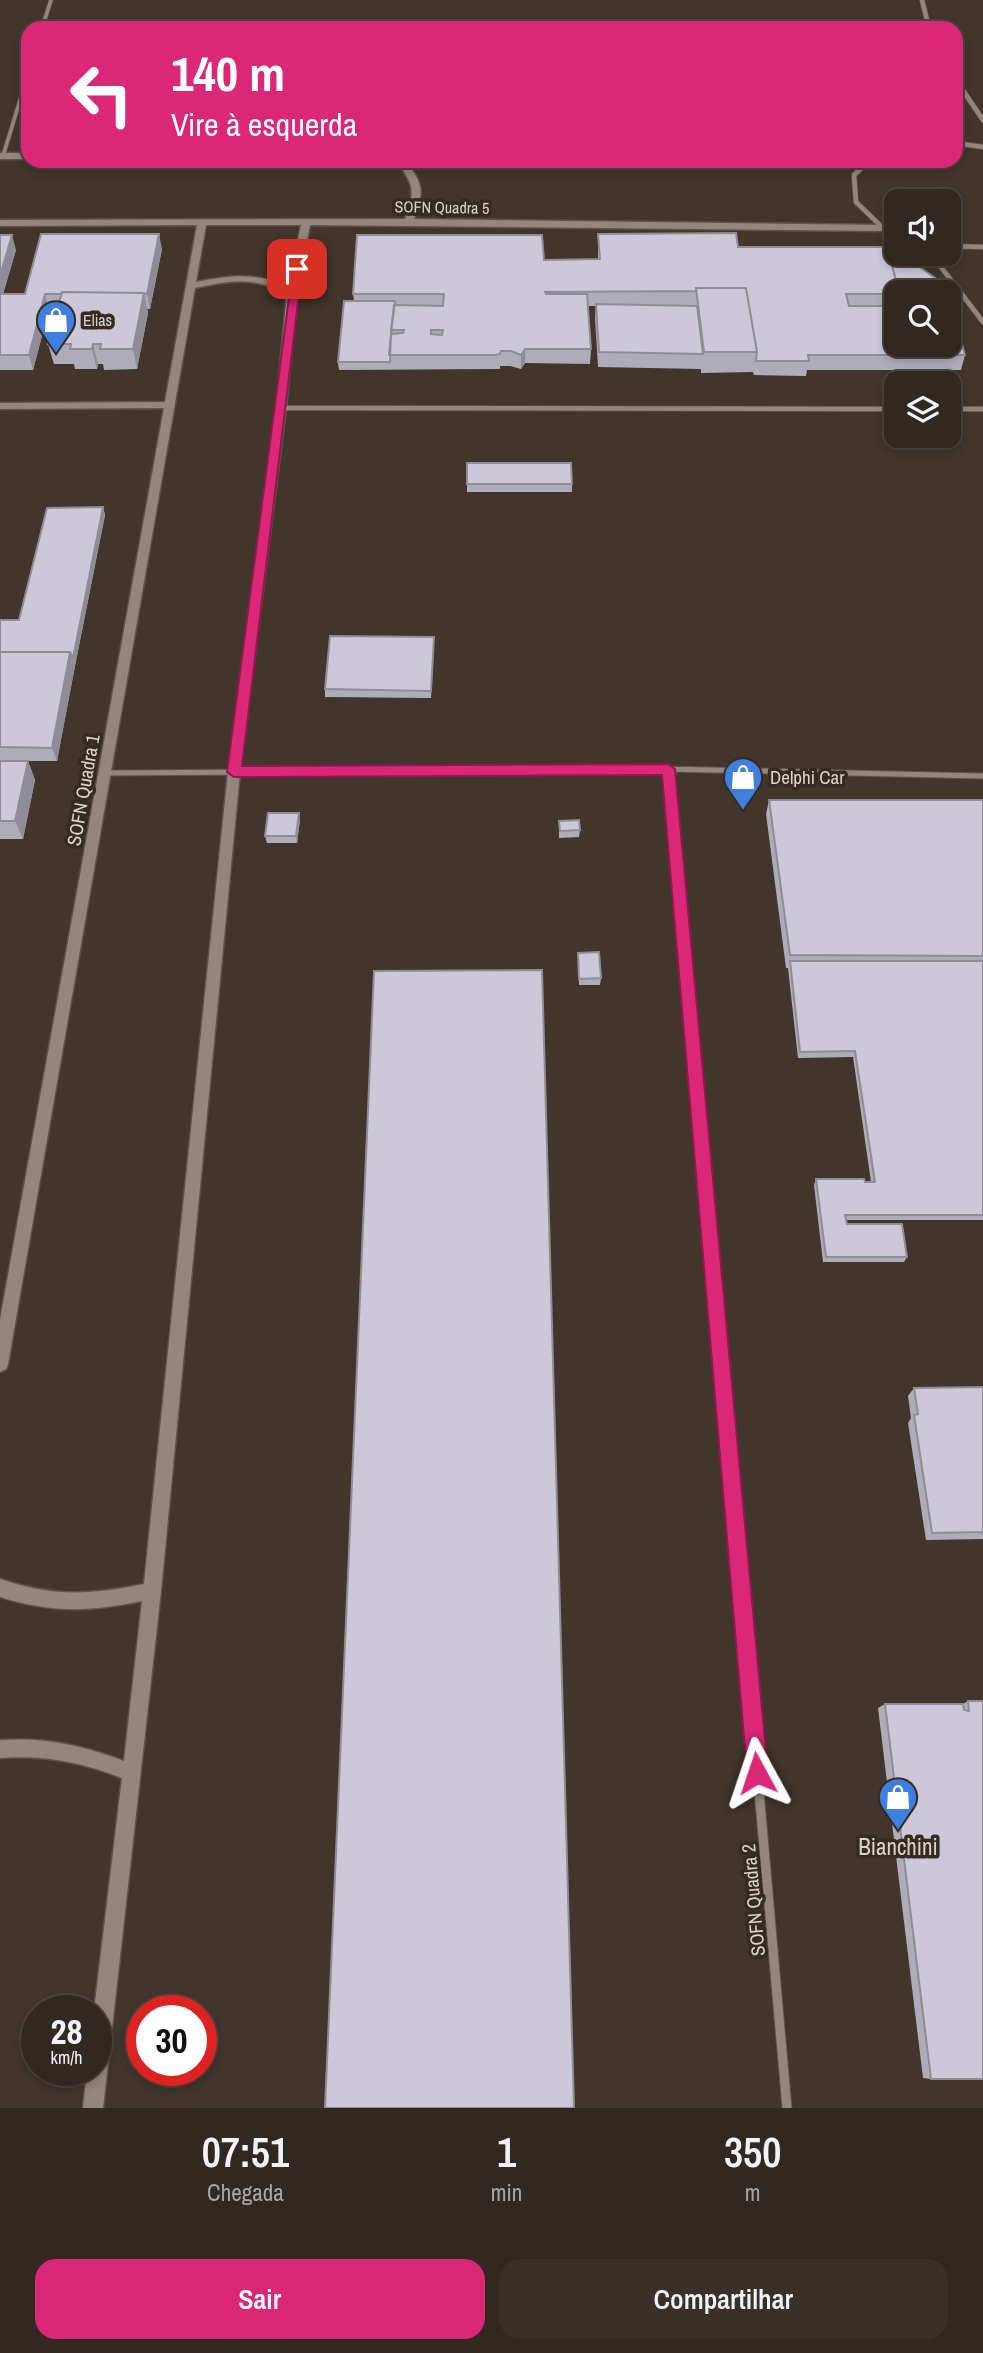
<!DOCTYPE html>
<html lang="pt">
<head>
<meta charset="utf-8">
<style>
  :root { --surface:#312821; --page:#39302a; --text:#f1f3f6; --muted:#a8a6a5; --line:#4c443f; --accent:#db2777 }
  body { margin:0; font-family:"Archivo Narrow",sans-serif; background:var(--page); color:var(--text); height:100vh; display:flex; flex-direction:column; font-size:26px; white-space:nowrap }
  * { box-sizing:border-box; margin:0 }
  p { font-size:23px; color:var(--muted) }
  .icon { flex:none; width:38px; height:38px; fill:none; stroke:currentColor; stroke-width:2; stroke-linecap:round; stroke-linejoin:round }
  .map { position:relative; height:2108px; overflow:hidden }
  .details { display:flex; flex-direction:column; background:var(--surface); flex:1 }
  .details>* { flex:none }
  .hud { position:absolute; left:21px; top:21px; width:942px; height:147px; border-radius:21px; box-shadow:0 4px 10px #0003,0 0 0 2px var(--line); background:#db2777; color:#fff; overflow:hidden }
  .controls { position:absolute; left:884px; top:189px; display:grid; gap:14px }
  .controls a { display:grid; place-items:center; width:77px; height:77px; border-radius:14px; background:var(--surface); box-shadow:0 4px 10px #0003,0 0 0 2px var(--line); font-size:35px }
  .speed { position:absolute; left:21px; top:1995px; display:flex; gap:14px; font-size:35px; font-weight:700; text-align:center }
  .speed>* { display:grid; place-content:center; width:91px; height:91px; border-radius:50%; background:var(--surface); box-shadow:0 4px 10px #0003,0 0 0 2px var(--line); line-height:1 }
  .speed small { font-size:18px; font-weight:400 }
  .speed .limit { border:10px solid #d22; background:#fff; color:#111 }
  .pin { position:absolute; display:grid; place-items:center; width:60px; height:60px; color:#fff; margin:-30px; border-radius:14px; box-shadow:0 4px 10px #0006 }
  .me { position:absolute; width:77px; margin:-38px; rotate:355deg; stroke-linejoin:round; filter:drop-shadow(0 0 5px #0008) }
  .turn { display:flex; align-items:center; gap:24px; height:147px; padding:0 35px; font-size:32px }
  .turn .icon { width:91px; height:91px; stroke-width:2.5 }
  .turn b { display:block; font-size:49px; line-height:60px }
  .eta { display:flex; justify-content:space-evenly; align-items:center; height:119px; text-align:center }
  .eta b { font-size:42px; font-weight:600; line-height:49px }
  .button { display:flex; gap:14px; margin-top:auto; padding:14px 35px }
  .button a { flex:1; height:80px; border-radius:21px; background:var(--accent); color:#fff; font-size:28px; font-weight:600; line-height:80px; text-align:center }
  .button a+a { background:var(--page); color:var(--text) }
  .map>svg:first-child { display:block }
  .lines { fill:none; stroke-linecap:round; stroke-linejoin:round }
  .lane-far1-casing { stroke:#5d534c; stroke-width:5 }
  .lane-casing { stroke:#5d534c; stroke-width:6 }
  .street-far3-casing { stroke:#5d534c; stroke-width:6 }
  .street-far2-casing { stroke:#5d534c; stroke-width:7 }
  .street-far1-casing { stroke:#5d534c; stroke-width:10 }
  .street-casing { stroke:#5d534c; stroke-width:11 }
  .secondary-casing { stroke:#5d534c; stroke-width:3 }
  .lane-far1 { stroke:#94867d; stroke-width:3.5 }
  .lane { stroke:#94867d; stroke-width:4.5 }
  .street-far3 { stroke:#94867d; stroke-width:4.5 }
  .street-far2 { stroke:#94867d; stroke-width:5 }
  .street-far1 { stroke:#94867d; stroke-width:7 }
  .street { stroke:#94867d; stroke-width:9 }
  .secondary { fill:#94867d; fill-rule:evenodd }
  .wall { fill:#afacba }
  .shaded-wall { fill:#8f8c97 }
  .building { fill:#ccc8d8; stroke:#8f8c97; stroke-width:2; fill-rule:evenodd }
  .route { fill:#db2777; stroke:#8e194d; stroke-width:2 }
  .labels { text-anchor:middle; dominant-baseline:central; stroke-width:7; stroke-linejoin:round; paint-order:stroke }
  .far-street-label { font-size:16px; fill:#dbd3ce; stroke:#362b23 }
  .far-poi-label { font-size:16px; fill:#dbd3ce; stroke:#362b23; text-anchor:start }
  .poi-label { font-size:19px; fill:#dbd3ce; stroke:#362b23; text-anchor:start }
  .street-label { font-size:19px; fill:#dbd3ce; stroke:#362b23 }
  .near-poi-label { font-size:23px; fill:#dbd3ce; stroke:#362b23 }
</style>
</head>
<body>
<div class="map">
<svg width="983" height="2108" viewBox="0 0 983 2108">
  <rect width="100%" height="100%" fill="#41352c"/>
  <g class="lines">
    <g class="lane-far1-casing">
      <path id="lane-far1" d="M42 28 51 0
        M3 156 28 74"/>
    </g>
    <g class="lane-casing">
      <path id="lane" d="M281 408 896 409
        M948 409H983"/>
    </g>
    <g class="street-far3-casing">
      <path id="street-far3" d="M922 0 929 28
        M956 80 983 120
        M956 143 983 147
        M869 161 854 175 856 202 883 228 896 233
        M948 246 983 247
        M931 254 983 322"/>
    </g>
    <g class="street-far2-casing">
      <path id="street-far2" d="M668 769 672 814
        M106 773 668 769 983 776"/>
    </g>
    <g class="street-far1-casing">
      <path id="street-far1" d="M672 812 723 1386"/>
    </g>
    <g class="street-casing">
      <path id="street" d="M723 1384 787 2108"/>
    </g>
    <g class="secondary-casing">
      <path id="secondary" d="M0 153H28V159H0Z
        M396 161H405C424 183 424 193 414 219L883 225 888 228 883 231 310 225 297 292 286 408 240 772 161 1591 103 2108H83L87 2070H96V2011H94L122 1778C81 1762 44 1755 0 1758V1740C45 1737 82 1745 124 1761L142 1601C89 1612 52 1613 0 1597V1579C53 1597 91 1595 144 1584L228 772 276 408 287 293C252 277 232 280 195 288L8 1364 6 1369 0 1372V1320L164 408 0 409V403L165 402 197 225 0 226V220L405 219C416 191 414 184 396 161ZM206 225H301L288 287C257 272 230 275 196 282Z"/>
    </g>
    <use href="#lane-far1" class="lane-far1"/>
    <use href="#lane" class="lane"/>
    <use href="#street-far3" class="street-far3"/>
    <use href="#street-far2" class="street-far2"/>
    <use href="#street-far1" class="street-far1"/>
    <use href="#street" class="street"/>
    <use href="#secondary" class="secondary"/>
  </g>
  <path class="wall" d="M598 234 738 247 896 292V345L951 324 965 355 961 370H807L806 376 754 375 753 372 701 373V369L598 367 595 318 596 306H588L591 349 590 364 525 363 521 369 510 366H500V369H494L339 370 338 362 354 301 353 294 544 260 598 259Z
    M0 235 16 250 3 294H25L162 249 150 309H147L148 313 137 369 104 370 103 364H98L97 369H75L74 364H54L48 344 57 309H49L33 370H0Z
    M467 463 572 484V492H467Z
    M103 507 105 515 75 666 57 761H28L35 780 23 839H0V620H19Z
    M434 645 431 698 325 697V689Z
    M769 800H983V1220H846L847 1224 907 1257 904 1262H823L814 1185 816 1179 871 1182 853 1057 798 1058 788 968H786L766 814Z
    M300 820 297 843H267L265 836Z
    M559 821 580 830 579 837 559 838Z
    M578 953 601 978 600 985H579Z
    M983 1387V1539L926 1540 908 1423 911 1418 908 1396 914 1388Z
    M968 1701H983L931 2079 923 2078 878 1708 885 1704H963Z"/>
  <path class="shaded-wall" d="M159 234 162 249 150 309 147 294Z
    M12 235 16 250 0 304V276Z
    M144 293 148 313 137 369 133 349Z
    M45 294 49 309 33 370 29 355Z
    M93 344 98 364 97 369 92 349Z
    M525 349V363L521 369V355Z
    M103 507 105 515 75 666 73 658Z
    M70 652 75 666 57 761 52 748Z
    M28 761 35 780 23 839 15 821Z
    M299 813 300 820 297 843 296 836Z"/>
  <path class="building" d="M736 233 738 247H887L899 292H896V294H846L849 306H896V345H948V324H956L965 355H808L809 361H756L757 352 746 288H696V291L545 292 546 294H587L591 349H525L521 355 511 351H501L500 354 494 355H389L391 334 403 333 404 330H391L394 305 443 306 444 294H353L357 235H542L544 260 600 259 598 234ZM431 330H443L442 335 431 334Z
    M41 234H159L147 294H144V293L62 292 61 294H45L29 355H0V294H25Z
    M0 235H12L0 276Z
    M890 257 918 266 938 280 941 292H899Z
    M696 288H746L757 352H704Z
    M62 292 144 293 133 349H100L101 344H93L92 349H70L71 344H48Z
    M344 301H395L391 334 390 362H338Z
    M596 304 697 306 703 354 599 352Z
    M467 463H571L572 484H467Z
    M103 507 73 658 70 652H0V620H19L47 508Z
    M330 636 434 637 431 691 325 689Z
    M0 652H70L52 748 0 747Z
    M0 761H28L15 821H0Z
    M769 800H983V956L790 955Z
    M268 813H299L296 836H265Z
    M579 820 580 830 560 831 559 821Z
    M599 952 601 978 579 979 578 953Z
    M790 961H983V1215H845L847 1224H902L907 1257H826L816 1179H864L865 1182H875L855 1051 800 1052Z
    M542 970 574 2108H325L374 971Z
    M983 1387V1532L932 1533 914 1415 918 1414 914 1388Z
    M968 1701H983V2079H931L885 1704H963L964 1710 969 1711Z"/>
  <path class="route" d="M293 267 302 269 242 766 668 764 675 769 768 1773 765 1781 757 1784 750 1781 747 1773 662 775 234 777 227 772Z"/>
  <defs>
    <g id="shop-pin" transform="scale(2.0125)"><path d="M0 17L-7.5 6A9.5 9.5 0 1 1 7.5 6Z" fill="#3f7fe0" stroke="#362b23"/><path d="M-5-2.5h2.3a2.7 3.5 0 0 1 5.4 0H5L5.5 6h-11ZM-1.5-2.5h3a1.5 2.3 0 0 0-3 0Z" fill="#fff"/></g>
  </defs>
  <g fill-rule="evenodd">
    <use href="#shop-pin" x="56" y="320"/>
    <use href="#shop-pin" x="743" y="777"/>
    <use href="#shop-pin" x="898" y="1797"/>
  </g>
  <g class="labels">
    <g class="far-street-label">
      <text transform="translate(442 207) rotate(1)">SOFN Quadra 5</text>
    </g>
    <g class="far-poi-label">
      <text x="83" y="320">Elias</text>
    </g>
    <g class="poi-label">
      <text x="770" y="777">Delphi Car</text>
    </g>
    <g class="street-label">
      <text transform="translate(83 790) rotate(-80)">SOFN Quadra 1</text>
      <text transform="translate(753 1900) rotate(-95)">SOFN Quadra 2</text>
    </g>
    <g class="near-poi-label">
      <text x="898" y="1846">Bianchini</text>
    </g>
  </g>
</svg>
<div class="controls">
<a><svg class="icon" aria-label="sound" viewBox="0 0 24 24"><path d="M4 9h4l5-4v14l-5-4H4zM17 9q2 3 0 6"/></svg></a>
<a><svg class="icon" aria-label="search" viewBox="0 0 24 24"><circle cx="10" cy="10" r="6"/><path d="M15 15l6 6"/></svg></a>
<a><svg class="icon" aria-label="layers" viewBox="0 0 24 24"><path d="M12 4l9 5-9 5-9-5zM3 14l9 5 9-5"/></svg></a>
</div>
<div class="speed"><div>28<small>km/h</small></div><div class="limit">30</div></div>
<div class="pin" style="left:297px;top:269px;background:#d93025"><svg class="icon" aria-label="arrive" viewBox="0 0 24 24"><path d="M6 21V4h12l-3 4 3 4H6"/></svg></div>
<svg class="me" style="left:757px;top:1773px" viewBox="-20 -20 40 40"><path d="M0-17L14 15 0 8-14 15z" fill="#db2777" stroke="#fff" stroke-width="4"/></svg>
<div class="hud">
<div class="turn"><svg class="icon" aria-label="left" viewBox="0 0 24 24"><path d="M17 20v-9H6M10 6l-5 5 5 5"/></svg><div><b>140 m</b>Vire à esquerda</div></div>
</div>
</div>
<section class="details">
<div class="eta">
<div><b>07:51</b><p>Chegada</p></div>
<div><b>1</b><p>min</p></div>
<div><b>350</b><p>m</p></div>
</div>
<div class="button"><a>Sair</a><a>Compartilhar</a></div>
</section>
</body>
</html>
